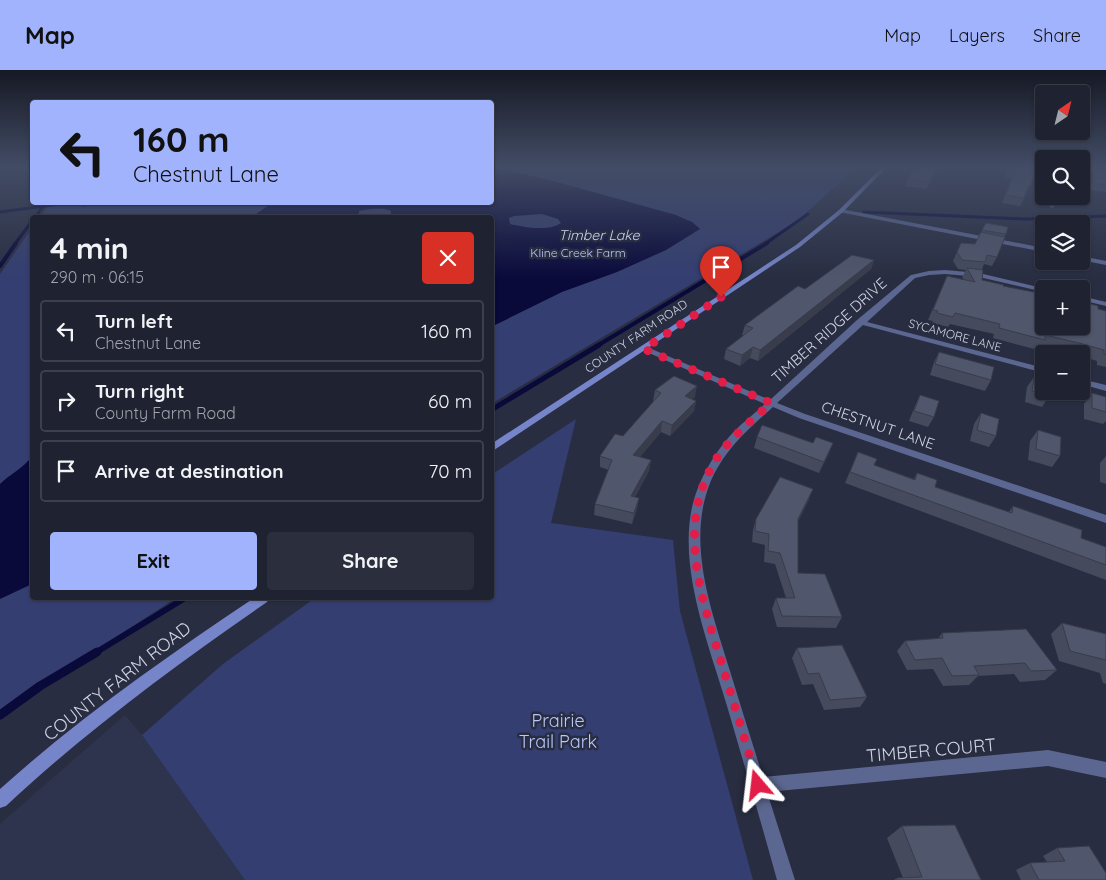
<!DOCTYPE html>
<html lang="en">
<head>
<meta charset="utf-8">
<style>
  :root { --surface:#1e2231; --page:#2b2f3d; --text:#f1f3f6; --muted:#a1a4ab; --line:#3c3f4d; --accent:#a1b3fd }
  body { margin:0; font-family:Quicksand,sans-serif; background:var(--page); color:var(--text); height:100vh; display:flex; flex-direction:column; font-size:19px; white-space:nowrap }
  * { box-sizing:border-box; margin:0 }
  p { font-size:16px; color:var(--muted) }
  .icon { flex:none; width:28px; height:28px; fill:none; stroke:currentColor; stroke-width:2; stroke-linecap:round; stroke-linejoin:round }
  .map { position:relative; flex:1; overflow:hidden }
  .sheet { position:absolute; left:30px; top:145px; width:464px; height:385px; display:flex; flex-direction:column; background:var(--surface); border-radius:5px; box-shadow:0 1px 4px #0004,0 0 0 1px var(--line) }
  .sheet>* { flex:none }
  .guide { position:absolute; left:30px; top:30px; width:464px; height:105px; border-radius:5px; box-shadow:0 1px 4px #0004,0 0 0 1px var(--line); background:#a1b3fd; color:#111; overflow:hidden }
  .needle { width:32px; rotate:35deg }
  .buttons { position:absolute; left:1035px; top:15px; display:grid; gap:10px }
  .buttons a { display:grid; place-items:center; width:55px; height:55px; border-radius:5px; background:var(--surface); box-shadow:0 1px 4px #0004,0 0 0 1px var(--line); font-size:25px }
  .pin { position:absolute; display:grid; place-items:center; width:42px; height:42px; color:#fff; margin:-51px -21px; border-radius:50% 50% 50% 0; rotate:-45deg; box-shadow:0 0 5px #0007 }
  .pin .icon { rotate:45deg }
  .me { position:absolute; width:55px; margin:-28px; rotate:343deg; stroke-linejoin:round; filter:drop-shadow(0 0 4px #0008) }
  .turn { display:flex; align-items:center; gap:18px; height:105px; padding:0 20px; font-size:22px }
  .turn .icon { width:65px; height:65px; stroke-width:2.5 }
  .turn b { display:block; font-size:35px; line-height:42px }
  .round { display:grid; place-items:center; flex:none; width:52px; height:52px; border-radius:5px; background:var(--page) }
  .summary { display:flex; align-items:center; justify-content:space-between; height:85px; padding:0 20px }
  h1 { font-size:30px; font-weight:700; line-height:38px }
  .primary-button { display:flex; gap:10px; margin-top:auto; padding:10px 20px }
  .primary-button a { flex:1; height:58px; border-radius:5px; background:var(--accent); color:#111; font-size:20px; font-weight:700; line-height:58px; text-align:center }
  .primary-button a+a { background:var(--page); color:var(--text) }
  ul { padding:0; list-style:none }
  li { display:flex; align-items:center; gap:15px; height:62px; margin:0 10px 8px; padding:0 10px; border:2px solid var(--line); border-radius:5px }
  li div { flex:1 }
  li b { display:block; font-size:19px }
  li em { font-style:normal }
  header { display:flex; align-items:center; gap:30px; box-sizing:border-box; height:70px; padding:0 25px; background:var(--accent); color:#111 }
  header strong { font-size:24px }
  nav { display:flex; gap:28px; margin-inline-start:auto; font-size:18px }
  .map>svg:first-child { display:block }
  .built { fill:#2e344e }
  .green { fill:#343e71 }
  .water { fill:#09093a; fill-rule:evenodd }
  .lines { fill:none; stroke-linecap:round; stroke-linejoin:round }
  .stream-far4 { stroke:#09093a; stroke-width:3 }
  .stream-far3 { stroke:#09093a; stroke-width:4 }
  .stream-far2 { stroke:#09093a; stroke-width:5 }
  .stream-far1 { stroke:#09093a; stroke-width:6 }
  .stream { stroke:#09093a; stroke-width:9 }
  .minor { fill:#5c6791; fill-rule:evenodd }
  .secondary { fill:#7685c9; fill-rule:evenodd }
  .wall { fill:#454a5c }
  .shaded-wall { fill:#383c4b }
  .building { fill:#50566b; stroke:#383c4b }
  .route { stroke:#e11d48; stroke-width:9; stroke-dasharray:0 16.2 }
  .labels { text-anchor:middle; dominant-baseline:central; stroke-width:5; stroke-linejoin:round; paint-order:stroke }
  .far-park-label { font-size:12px; fill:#b9c7fa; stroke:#282d41 }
  .far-street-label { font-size:12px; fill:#d1d4e1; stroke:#282d41 }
  .far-water-label { font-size:14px; font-style:italic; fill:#cbd4f7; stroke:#282d41 }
  .street-label { font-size:15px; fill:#d1d4e1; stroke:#282d41 }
  .near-street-label { font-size:18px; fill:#d1d4e1; stroke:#282d41 }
  .near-park-label { font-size:18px; fill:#b9c7fa; stroke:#282d41 }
</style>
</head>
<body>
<header>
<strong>Map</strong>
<nav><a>Map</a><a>Layers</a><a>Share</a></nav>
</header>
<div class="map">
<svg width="1106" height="810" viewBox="0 0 1106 810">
  <rect width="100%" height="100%" fill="#282d41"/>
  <path class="built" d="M125 645 142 665 245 810H0V754Z"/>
  <path class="green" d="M491 96H858L797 151 491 334V148H40L50 132H491Z
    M32 158V528H176L27 625 0 648V204Z
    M576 349 551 453 673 470 680 541 753 810H245L142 665 223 594 315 528H491V405Z"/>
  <path class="water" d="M491 97 546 109 676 145 692 152 700 159 666 180 617 202 562 222 491 257V148L381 147 391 144V141C382 137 368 139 359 141L358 147H252L272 133 491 132ZM542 144 558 149 561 153C548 162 524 157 510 154L509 148 514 146Z
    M32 386V514L0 529V414C10 404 24 398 32 386Z"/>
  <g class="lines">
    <path class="stream-far4" d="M0 142 67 133 85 135 94 132
      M864 142 1025 149 1106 146
      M35 148 43 136
      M15 174 32 151
      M765 174 808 144"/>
    <path class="stream-far3" d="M0 196 16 173
      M597 276 767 173"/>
    <path class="stream-far2" d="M491 340 599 275"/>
    <path class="stream-far1" d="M95 583 185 528"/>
    <path class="stream" d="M0 645 40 616 97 582"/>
    <path class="minor" d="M1081 97 1106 101V103L1081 99Z
      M1052 126H1057L1055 136 1052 138 1049 136Z
      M841 139 1044 178V182L839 142 838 141Z
      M1081 186 1106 191V195L1081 190Z
      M945 200 979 203 1046 219H1044V222L979 207 945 204 929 205 915 208 867 252 1044 298V303L863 255 777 333 805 344 1106 445V453L799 348 773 337C747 360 724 380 710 413 686 474 712 542 730 601 741 637 752 672 763 707L1048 680 1106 692V708L1048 696 767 722 795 810H777C761 752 744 694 727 636 709 575 677 497 693 433 699 410 713 385 729 367 739 355 753 345 765 334L640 279 644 277H647L770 330 857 250 911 205 929 201Z
      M1081 226 1106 232V236L1081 230Z
      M1081 309 1106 315V321L1081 314Z"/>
    <path class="secondary" d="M883 96H888L843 142 800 177 491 382V374L796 175 839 140Z
      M254 528H269L267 532C176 595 87 660 6 736L0 738V719C79 648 166 587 254 528Z"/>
  </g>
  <path class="wall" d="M1008 96 1030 116 1020 136 1002 133 1011 109 1004 108 1006 105H1004Z
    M1095 96H1106V122L1090 120 1094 103 1097 98 1095 97Z
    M937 103 926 119 905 116 908 108Z
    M986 153 1008 157 997 187 992 196 984 194 982 199V210L1003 216 1081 256V235L1083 232 1098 239 1106 241V297L1097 295V291L1081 286V284H1072L1041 276 1038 280 993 268 994 264 950 254 948 257 932 253 933 251 928 250 943 215 964 210 962 207 966 200 958 199 953 191 961 173 975 174Z
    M874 190 871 199 758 291 750 288 740 296 724 289 726 279 743 266 742 265 745 255 805 219Z
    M939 282 991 310 985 321 930 305 934 292Z
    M1034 307 1049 326 1042 337 1025 332 1027 317Z
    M655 320 695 327 692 329 696 331 694 341 670 366 661 362 640 387 651 390 649 401 635 427 639 428 637 439 632 454 594 445 595 434 609 400 600 397V386L623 366 654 331H653Z
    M1092 323 1106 327V351L1103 354 1084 349V334Z
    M920 325 934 347 928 357 909 351 915 336Z
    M981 343 996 366 989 377 970 371 974 354Z
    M1038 360 1060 386 1052 397 1028 390 1030 371Z
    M757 367 813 373H833L819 403 754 378Z
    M858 382 874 395 914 409 917 403 935 417 1009 442 1013 436 1081 468 1106 477V510L845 413Z
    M1106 386V414L1100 412V393Z
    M813 419 798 451V503L842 547 836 558 777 557 772 539 776 528H786L775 494 764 492 765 475 752 472 753 460 756 449Z
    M1062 553 1106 564V614L1103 613 1100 603 1059 591 1051 564Z
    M942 563 1057 600 1045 610 1020 612 1014 604 978 606 969 615 943 616 933 599 907 600 897 581 905 571 938 569Z
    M797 578 867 627 860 637 824 640 813 614 802 615 792 588Z
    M902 756 981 810H894L897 808H903L887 768Z
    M1057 778 1106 810H1021L1016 800 1030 793 1047 792 1043 786Z"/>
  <path class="shaded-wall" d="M940 96 937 103 926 119 929 112Z
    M874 190 871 199 758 291 760 280Z
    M753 277 750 288 740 296 742 285Z
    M697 316 695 327 683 336 685 326Z
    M696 331 694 341 670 366 672 355Z
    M662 351 661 362 632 396 633 385Z
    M833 373 829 384 819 403 824 392Z
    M651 390 649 401 629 437 631 426Z
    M813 419 809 430 794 460 798 449Z
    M639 428 637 439 632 454 634 443Z"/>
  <path class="building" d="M917 96H939L929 112 908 108Z
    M1008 96H1037L1030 116H1028L1024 128 1006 125 1014 102 1008 101 1009 98H1007Z
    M1097 97 1106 98V115L1094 113Z
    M986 153 1008 157 1006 164 982 160Z
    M981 162 1005 167 997 187 987 185 985 192 962 190 957 182 961 173 975 174Z
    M852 185 874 190 760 280 753 277 742 285 726 279 753 258 745 255 798 216 805 219Z
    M967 198 983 200 982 210 1004 215 1003 216 1044 224V256H1081V235L1083 236V232L1098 236V239L1106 241V285L1104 284V280L1079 273 1045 265V270L999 258 1000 254 955 243 953 247 937 243 938 241 933 240 947 206 975 212Z
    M939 282 994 297 991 310 935 294Z
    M674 306 697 316 685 326 696 331 672 355 662 351 633 385 651 390 631 426 639 428 634 443 595 434 612 390 600 386 615 364 623 366 661 323 655 320Z
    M1034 307 1044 310V321H1050L1049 326 1032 321Z
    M1092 323 1106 327V342L1092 338Z
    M920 325 939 331 934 347 914 341Z
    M981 343 999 349 996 366 977 360Z
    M762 355 813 373 816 367 833 373 824 392 757 367Z
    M1038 360 1061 367 1060 386 1036 379Z
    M858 382 877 389 874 395 915 410 917 403 937 410 935 417 979 432 1012 443 1013 436 1082 460 1081 468 1106 477V495L850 402Z
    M780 407 813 419 798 449V503L825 504 842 547 782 546 776 528H795L780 483 768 481 769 464 755 461 756 449Z
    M1062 553 1106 564V590L1070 581Z
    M1026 559 1057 600 1031 601 1025 593 974 596 979 605 952 606 942 588 915 590 905 571 943 568 942 563Z
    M842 575 867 627 830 630 819 603 808 604 797 578Z
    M955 755 981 810H897V808L922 807 902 756Z
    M1089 776 1106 803V810H1039L1030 793 1065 791 1057 778Z"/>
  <linearGradient id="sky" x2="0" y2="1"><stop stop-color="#161924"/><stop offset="0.46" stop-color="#424c65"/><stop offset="1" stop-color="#424c65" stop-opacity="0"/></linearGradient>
  <rect width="1106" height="210" fill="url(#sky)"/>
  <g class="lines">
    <path class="route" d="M721 227 644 279 771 333C749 353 723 373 710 400 677 464 704 535 723 598 735 637 747 676 758 715"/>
  </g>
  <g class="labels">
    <g class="far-park-label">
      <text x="578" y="182">Kline Creek Farm</text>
    </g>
    <g class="far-street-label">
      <text transform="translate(955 265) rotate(15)">SYCAMORE LANE</text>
      <text transform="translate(636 266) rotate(-34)">COUNTY FARM ROAD</text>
    </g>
    <g class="far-water-label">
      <text x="599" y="165">Timber Lake</text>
    </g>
    <g class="street-label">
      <text transform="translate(829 260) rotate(-42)">TIMBER RIDGE DRIVE</text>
      <text transform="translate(878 355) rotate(19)">CHESTNUT LANE</text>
    </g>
    <g class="near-street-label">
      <text transform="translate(117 611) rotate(-38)">COUNTY FARM ROAD</text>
      <text transform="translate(931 680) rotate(-5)">TIMBER COURT</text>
    </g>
    <g class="near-park-label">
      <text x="558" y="650">Prairie<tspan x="558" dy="21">Trail Park</tspan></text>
    </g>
  </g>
</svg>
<div class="buttons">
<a><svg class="needle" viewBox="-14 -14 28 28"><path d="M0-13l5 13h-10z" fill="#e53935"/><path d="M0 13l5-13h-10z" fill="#a1a4ab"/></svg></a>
<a><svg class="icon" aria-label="search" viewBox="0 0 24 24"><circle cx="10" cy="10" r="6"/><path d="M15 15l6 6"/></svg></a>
<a><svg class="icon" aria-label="layers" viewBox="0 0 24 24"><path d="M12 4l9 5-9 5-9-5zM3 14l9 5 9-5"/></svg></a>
<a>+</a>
<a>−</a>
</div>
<div class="pin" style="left:721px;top:227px;background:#d93025"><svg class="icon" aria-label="arrive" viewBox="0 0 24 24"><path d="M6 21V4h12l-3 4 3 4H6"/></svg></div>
<svg class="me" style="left:758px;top:715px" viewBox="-20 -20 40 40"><path d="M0-17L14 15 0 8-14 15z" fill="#e11d48" stroke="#fff" stroke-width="4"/></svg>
<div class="guide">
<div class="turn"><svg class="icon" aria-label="left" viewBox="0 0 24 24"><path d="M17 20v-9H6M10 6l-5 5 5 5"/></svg><div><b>160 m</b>Chestnut Lane</div></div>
</div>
<section class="sheet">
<div class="summary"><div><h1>4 min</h1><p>290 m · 06:15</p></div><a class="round" style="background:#d93025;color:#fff"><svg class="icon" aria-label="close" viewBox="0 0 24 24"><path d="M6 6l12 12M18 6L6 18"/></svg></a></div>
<ul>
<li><svg class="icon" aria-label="left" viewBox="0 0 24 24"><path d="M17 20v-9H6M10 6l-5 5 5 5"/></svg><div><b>Turn left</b><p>Chestnut Lane</p></div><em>160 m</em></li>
<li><svg class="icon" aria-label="right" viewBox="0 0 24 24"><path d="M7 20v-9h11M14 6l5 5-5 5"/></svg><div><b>Turn right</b><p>County Farm Road</p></div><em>60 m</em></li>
<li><svg class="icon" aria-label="arrive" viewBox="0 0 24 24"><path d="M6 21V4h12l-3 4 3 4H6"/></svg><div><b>Arrive at destination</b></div><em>70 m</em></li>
</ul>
<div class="primary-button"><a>Exit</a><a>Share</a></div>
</section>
</div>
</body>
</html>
